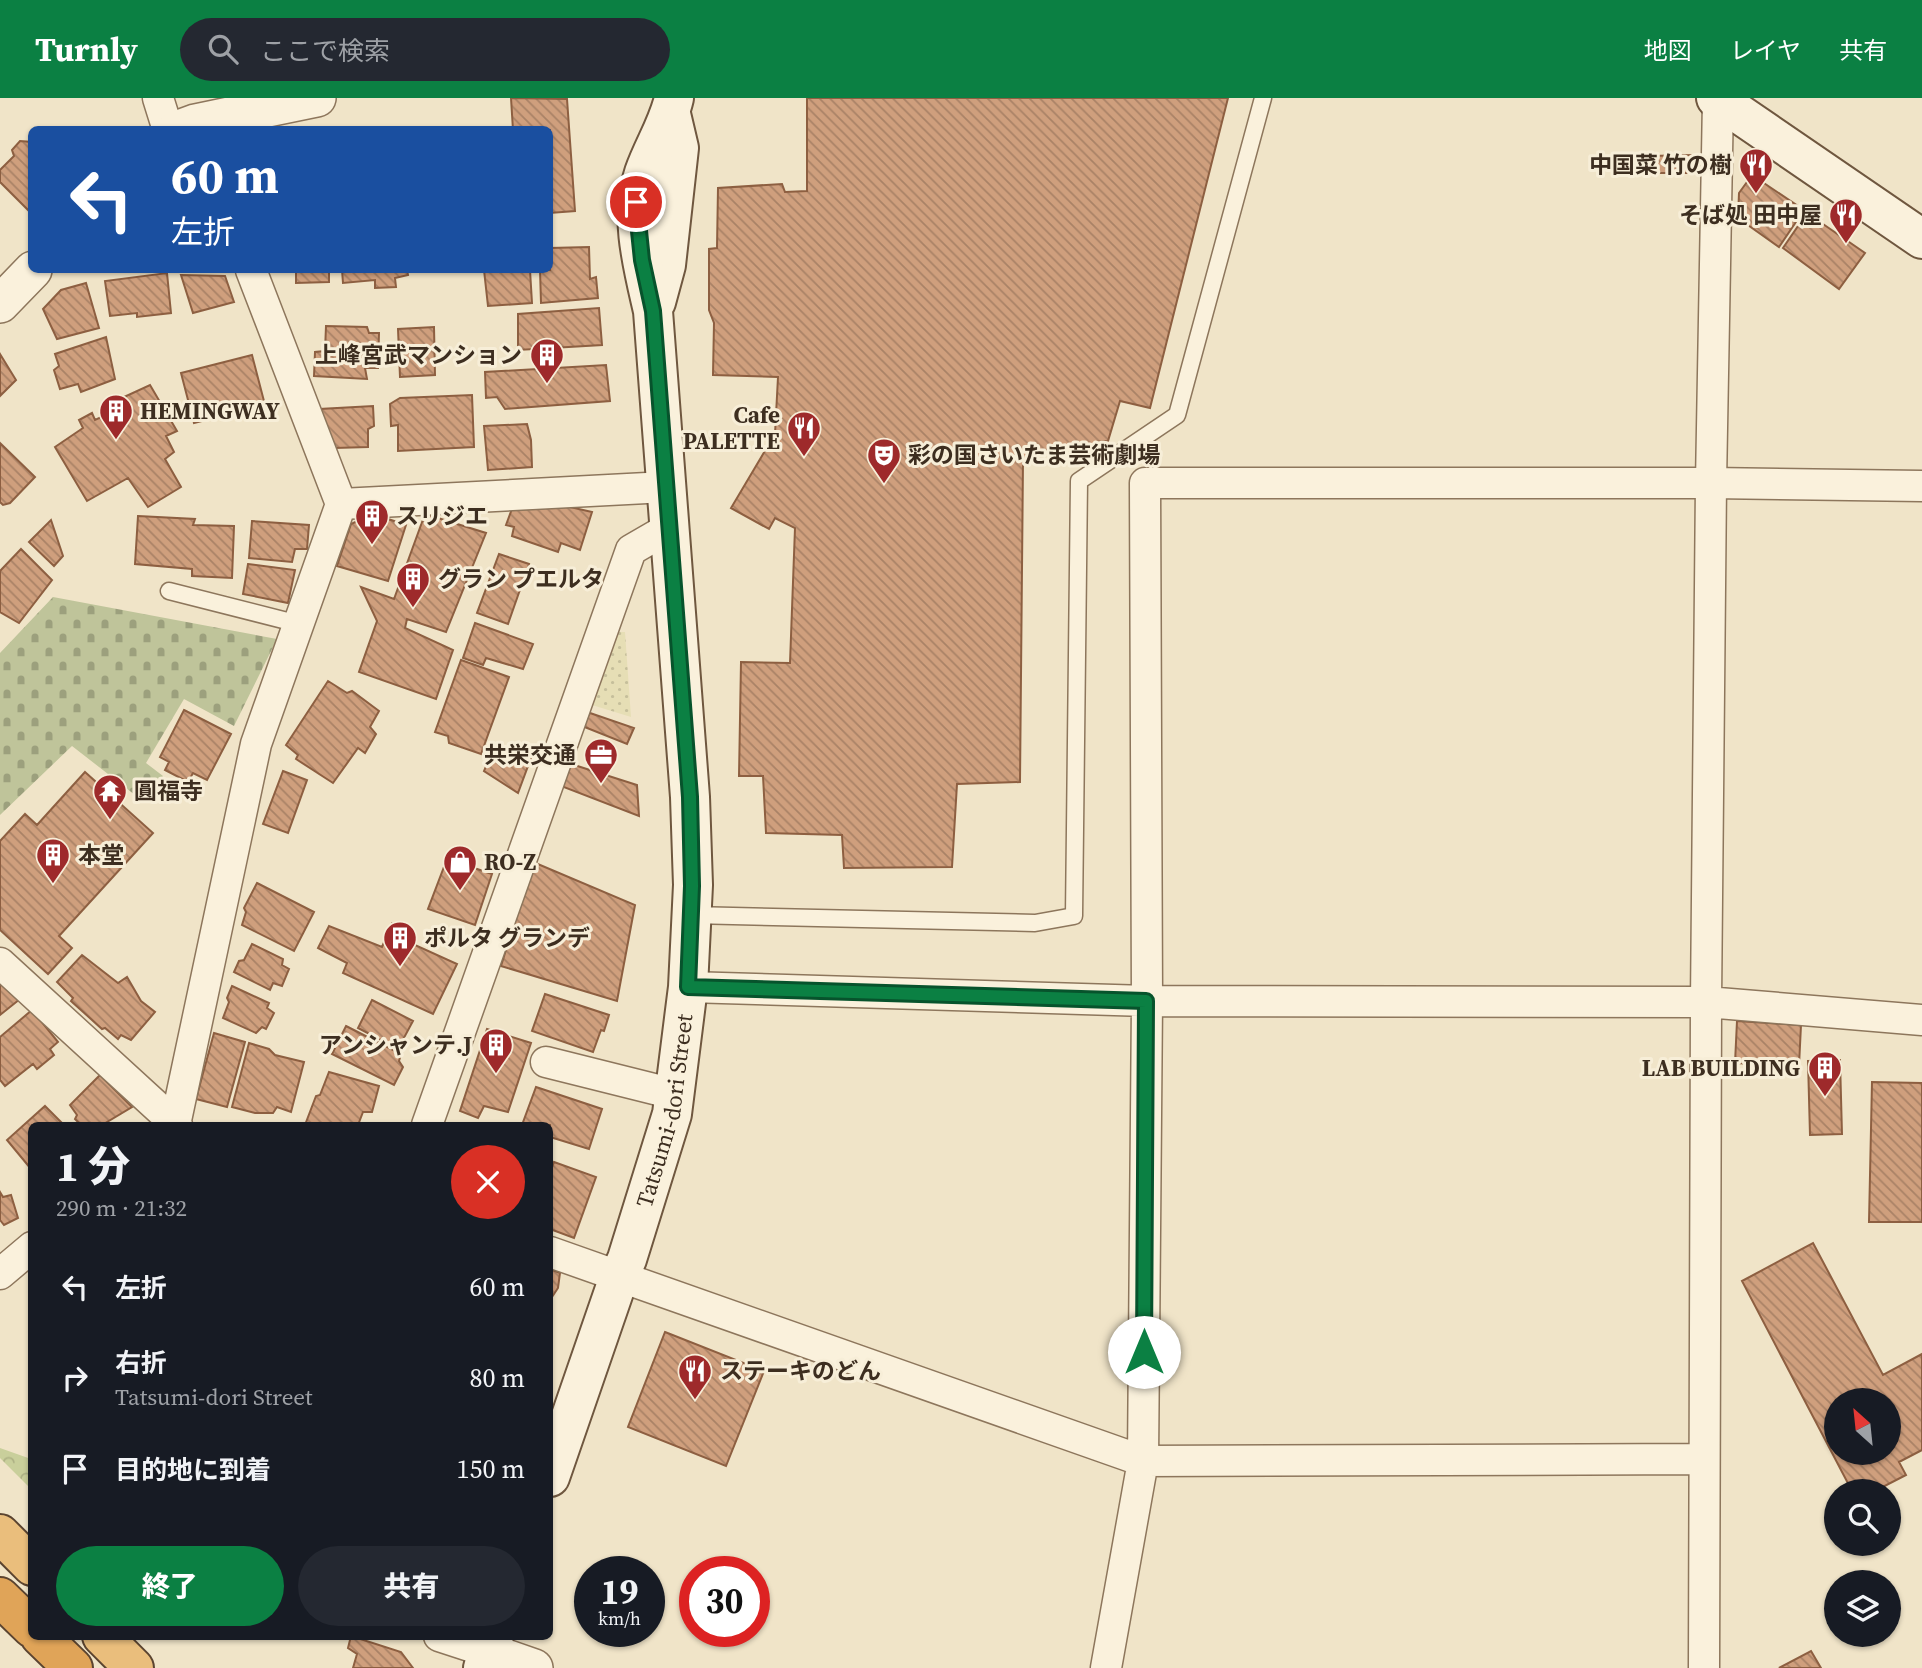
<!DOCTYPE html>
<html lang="ja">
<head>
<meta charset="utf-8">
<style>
  :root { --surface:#171b24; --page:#242831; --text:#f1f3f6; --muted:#9ea1a6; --accent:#0b8043 }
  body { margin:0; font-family:"Source Serif 4","Noto Sans JP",serif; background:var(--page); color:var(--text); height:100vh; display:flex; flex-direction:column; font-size:26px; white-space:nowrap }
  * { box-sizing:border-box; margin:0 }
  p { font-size:23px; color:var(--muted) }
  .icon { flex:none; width:38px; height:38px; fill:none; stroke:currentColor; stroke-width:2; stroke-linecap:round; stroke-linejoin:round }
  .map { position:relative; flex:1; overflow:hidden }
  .details { position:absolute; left:28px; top:1024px; width:525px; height:518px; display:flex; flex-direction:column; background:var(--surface); border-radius:10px; box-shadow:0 2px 5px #0004 }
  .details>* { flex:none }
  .top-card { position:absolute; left:28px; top:28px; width:525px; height:147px; border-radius:10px; box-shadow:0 2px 5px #0004; background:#1a4fa0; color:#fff; overflow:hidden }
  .needle { width:46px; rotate:333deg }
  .buttons { position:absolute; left:1824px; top:1290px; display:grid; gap:14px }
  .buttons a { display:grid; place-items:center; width:77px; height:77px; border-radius:50%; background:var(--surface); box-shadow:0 2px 5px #0004; font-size:35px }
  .speed { position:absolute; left:574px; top:1458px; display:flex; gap:14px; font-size:35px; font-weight:700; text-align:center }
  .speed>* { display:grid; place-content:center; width:91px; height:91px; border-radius:50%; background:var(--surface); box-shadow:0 2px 5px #0004; line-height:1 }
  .speed small { font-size:18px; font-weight:400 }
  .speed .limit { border:10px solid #d22; background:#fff; color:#111 }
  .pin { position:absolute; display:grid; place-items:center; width:60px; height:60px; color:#fff; margin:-30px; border:4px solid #fff; border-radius:50%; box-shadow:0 2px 7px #0007 }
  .me { position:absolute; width:77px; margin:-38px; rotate:0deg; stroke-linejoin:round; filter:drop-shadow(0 0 5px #0008) }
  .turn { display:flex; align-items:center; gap:24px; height:147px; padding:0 28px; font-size:32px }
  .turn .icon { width:91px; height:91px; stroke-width:2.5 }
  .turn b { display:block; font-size:49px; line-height:60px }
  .round { display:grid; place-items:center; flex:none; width:74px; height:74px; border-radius:37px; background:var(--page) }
  .headline { display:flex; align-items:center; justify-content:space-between; height:119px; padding:0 28px }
  h1 { font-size:42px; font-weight:800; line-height:52px }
  .primary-button { display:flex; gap:14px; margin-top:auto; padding:14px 28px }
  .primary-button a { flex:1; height:80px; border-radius:42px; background:var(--accent); color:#fff; font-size:28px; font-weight:800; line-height:80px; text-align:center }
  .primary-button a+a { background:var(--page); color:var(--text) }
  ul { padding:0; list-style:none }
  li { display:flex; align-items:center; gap:21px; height:91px; padding:0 28px }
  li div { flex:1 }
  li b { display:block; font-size:26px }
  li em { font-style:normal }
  header { display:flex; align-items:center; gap:42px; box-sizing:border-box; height:98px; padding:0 35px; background:var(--accent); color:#fff }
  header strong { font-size:33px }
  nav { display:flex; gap:38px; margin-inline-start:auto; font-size:24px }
  .search { width:490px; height:63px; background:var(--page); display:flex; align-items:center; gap:18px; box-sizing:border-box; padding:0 24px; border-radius:38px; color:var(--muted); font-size:26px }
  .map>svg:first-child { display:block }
  .farmland { fill:url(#farmland-dots) }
  .cemetery { fill:url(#cemetery-stones) }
  .park { fill:url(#park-crowns) }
  .building { fill:url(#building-back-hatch); stroke:#8d5f41; stroke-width:2; fill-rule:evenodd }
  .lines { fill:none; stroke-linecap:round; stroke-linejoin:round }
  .service-casing { stroke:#8d765c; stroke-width:19 }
  .minor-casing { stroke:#8d765c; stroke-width:33 }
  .tertiary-casing { stroke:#8d765c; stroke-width:40 }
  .secondary-casing { stroke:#6f573f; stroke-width:42 }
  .trunk-casing { stroke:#5b4430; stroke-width:42 }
  .motorway-casing { stroke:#5b4430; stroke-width:42 }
  .service { stroke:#faf1dc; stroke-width:16 }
  .minor { stroke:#faf1dc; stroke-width:30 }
  .tertiary { stroke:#faf1dc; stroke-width:37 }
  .secondary { stroke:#faf1dc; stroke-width:38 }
  .trunk { stroke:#eabe7c; stroke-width:38 }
  .motorway { stroke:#e0a458; stroke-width:38 }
  .route-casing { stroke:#07532c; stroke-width:18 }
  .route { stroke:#0b8043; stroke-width:12 }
  .labels { text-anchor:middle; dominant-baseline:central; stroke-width:6; stroke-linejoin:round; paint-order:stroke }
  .poi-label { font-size:23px; font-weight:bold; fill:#3d2e20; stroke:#f7eed8; text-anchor:start }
  .street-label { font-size:23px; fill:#3d2e20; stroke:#f7eed8 }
</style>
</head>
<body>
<header>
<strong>Turnly</strong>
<div class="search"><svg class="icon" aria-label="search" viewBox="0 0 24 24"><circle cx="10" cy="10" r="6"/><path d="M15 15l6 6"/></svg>ここで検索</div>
<nav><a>地図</a><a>レイヤ</a><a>共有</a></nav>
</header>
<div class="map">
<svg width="1922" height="1570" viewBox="0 0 1922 1570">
  <defs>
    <pattern id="farmland-dots" width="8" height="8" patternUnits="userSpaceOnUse" patternTransform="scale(1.75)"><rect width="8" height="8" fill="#e6deb5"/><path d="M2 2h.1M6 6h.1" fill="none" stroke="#c6bf9b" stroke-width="1.8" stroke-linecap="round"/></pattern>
    <pattern id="cemetery-stones" width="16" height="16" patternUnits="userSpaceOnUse" patternTransform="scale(1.75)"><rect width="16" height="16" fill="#bfc49a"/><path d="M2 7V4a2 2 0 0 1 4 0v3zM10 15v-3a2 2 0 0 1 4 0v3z" fill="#9ca07d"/></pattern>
    <pattern id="park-crowns" width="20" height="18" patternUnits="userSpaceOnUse" patternTransform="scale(1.75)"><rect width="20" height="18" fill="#c9cf9b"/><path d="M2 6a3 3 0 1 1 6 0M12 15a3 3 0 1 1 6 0" fill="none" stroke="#aeb285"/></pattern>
    <pattern id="building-back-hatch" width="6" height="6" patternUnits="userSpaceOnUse" patternTransform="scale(1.75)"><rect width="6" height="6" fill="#cf9f7d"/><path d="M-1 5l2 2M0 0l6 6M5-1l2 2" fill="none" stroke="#a98266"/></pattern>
  </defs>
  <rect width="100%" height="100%" fill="#f0e4c8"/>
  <path class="farmland" d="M615 534H625L631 619 592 607Z"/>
  <path class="cemetery" d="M53 499 277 541 234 628 184 601 146 665 163 678 144 704 72 648 0 717V555Z"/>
  <path class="park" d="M0 1350 31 1361V1391L0 1360Z"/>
  <path class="building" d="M511 0 567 1 575 113 550 115V32H513Z
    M807 0H1228L1150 310 1120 303 1108 343 1096 344 1095 350H1050L1023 363 1020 684 957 686 952 769 844 770 842 737 766 735 763 678H739L741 564 790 565 795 430 775 420 769 431 731 410 775 336 778 279 713 277 714 225 709 212V151L717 150 718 90 782 86 785 94 807 93Z
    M20 43 32 44V116L0 84V72L14 58 12 52Z
    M1693 57 1694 75H1649V58Z
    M1752 77 1804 112 1779 149 1738 120 1739 95Z
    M1807 115 1865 155 1839 191 1783 150Z
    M589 149 590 181 596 179 598 200 541 205 540 172H550V150Z
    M279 172H329V184L296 185V173H279Z
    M342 172H407L408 177 395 180 396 189 375 190V182L343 185Z
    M484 172H530L532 205 488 208Z
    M167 175 171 215 137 219V215L110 218 105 183Z
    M181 177 225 178 234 204 193 215Z
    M86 185 99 230 57 241 43 211 61 192Z
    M599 210 602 247 518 252V216Z
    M326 228 367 229 369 235H379L378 270H365L367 281 314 278 315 254 325 253Z
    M434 229 435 277 400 279 398 231Z
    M106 239 115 281 81 294 78 286 60 291 54 272 59 268 55 256Z
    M0 256 16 282 0 298Z
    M252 257 265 307 194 325 181 275Z
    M606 267 610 303 505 311 497 299 486 300 485 274Z
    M150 287 177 333 166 338 174 354 165 361 181 389 148 409 128 380 87 403 55 349 83 330 79 322 92 315 95 322 128 307 124 299Z
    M472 297 474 349 398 353V327L391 328 390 306 400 300Z
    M373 308 374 328 368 331V349L335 350 320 311Z
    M527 326 531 342 532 369 488 372 484 328Z
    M0 345 35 379 10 405 3 407 0 404Z
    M513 408 570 409 592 414 580 452 561 445 558 454 512 438 514 429 506 427Z
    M373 416 406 427 388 483 337 468 351 426Z
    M425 416 486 435 446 534 407 521 405 530 453 552 436 601 359 574 377 523 361 489 394 501Z
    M138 418 195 421 193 427 234 428 232 480 192 478V471L135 466Z
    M51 422 63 458 54 468 29 444Z
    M252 423 309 427 307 451H295L292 464 249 460Z
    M21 451 52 482 19 525 0 514V473Z
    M499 456 529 466 508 526 477 515Z
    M248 466 295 472 288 505 243 496Z
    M475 525 533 546 523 571 486 560 483 567 463 560Z
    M461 562 509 579 481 656 449 645 448 638 435 634Z
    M328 583 347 595 352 593 379 613 370 629 376 636 365 655 358 650 333 685 296 661 298 657 286 647Z
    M184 612 231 636 207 682 193 675 188 684 165 672 169 664 160 659Z
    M590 615 634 630 627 646 582 628Z
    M495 647 531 660 518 695 484 673Z
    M568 665 637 687 639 718 561 688Z
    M283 673 307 682 288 735 263 726Z
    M85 674 153 735 59 838 72 850 48 876 0 832V743L25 716 37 727Z
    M447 761 492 776 475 827 428 811Z
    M533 764 635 807 617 903 501 868Z
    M257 785 314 814 294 853 242 827 246 814 244 810Z
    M392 826 406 843 457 866 433 916 343 875 347 865 318 850 329 828 382 849Z
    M252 846 283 861 282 867 289 871 282 888 273 885 270 892 234 874 239 863 244 862Z
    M82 857 118 885 127 879 141 903 155 914 131 942 121 937 118 941 105 930 102 931 71 903 73 900 57 884Z
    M0 883 20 901 0 917Z
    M232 888 269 905 267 910 274 915 266 931 262 929 256 935 223 920 229 904 227 900Z
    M545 896 609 917 604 933 601 932 593 954 532 933Z
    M372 902 413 923 398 951 358 930Z
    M32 912 58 944 50 951 54 957 37 971 33 966 5 988 0 982V939Z
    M1737 923 1801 927 1799 968 1735 965Z
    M346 928 401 956 399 963 403 969 394 987 332 956Z
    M487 931 531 945 508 1014 484 1008 478 1020 460 1013Z
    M214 935 245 944 227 1009 196 1001Z
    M249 945 269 951 275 957 304 964 291 1014 277 1009 273 1015H255L232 1009Z
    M1840 962 1842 1036 1810 1037 1808 963Z
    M329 974 379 988 372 1014H363L358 1027H305L316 998 320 997Z
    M100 977 132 1009 102 1027H81L75 1021 77 1017 70 1007Z
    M1872 984 1922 985V1124H1869Z
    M536 989 602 1011 589 1051 550 1039V1027H522Z
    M45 1008 64 1027H32L31 1071 7 1042Z
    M554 1064 596 1079 574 1140 550 1131V1075Z
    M0 1094 3 1099 11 1097 18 1120 4 1127 0 1122Z
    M1813 1145 1883 1277 1922 1256V1352L1899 1364 1906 1377 1875 1393H1852L1742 1183ZM1836 1302H1888V1354H1836Z
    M550 1171 560 1175 558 1190 550 1202Z
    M665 1234 764 1273 726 1368 628 1329Z
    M351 1538 401 1554 413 1570H353L357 1556 348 1550Z
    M1811 1553 1821 1570H1779Z"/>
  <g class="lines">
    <g class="service-casing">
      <path id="service" d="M169 493 299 526
        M691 817 1035 825 1074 818 1079 383 1177 317 1263 0"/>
    </g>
    <g class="minor-casing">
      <path id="minor" d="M158 0 168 32
        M341 406 666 389
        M0 865 177 1027
        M688 889 1147 903 1706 904 1922 922
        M546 964 674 996
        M175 1027 256 646 341 406 251 172
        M427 1027 631 452 669 430
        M550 1154 1143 1363 1703 1361
        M0 1176 32 1149
        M439 1538 488 1554
        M1106 1570 1143 1363 1147 903 1145 385H1711L1922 388
        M1704 1570 1706 904 1711 385 1718 2"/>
    </g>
    <g class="tertiary-casing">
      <path id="tertiary" d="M176 32 195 25 317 0
        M0 206 33 172
        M488 1554 534 1570"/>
    </g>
    <g class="secondary-casing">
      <g id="secondary">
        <path d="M1716 0 1922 141"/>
        <path d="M656 204 666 167 679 50 671 16"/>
        <path id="s1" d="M550 1379 619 1179 627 1161 672 1016 688 889 693 787 690 699 653 213C643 169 629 119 644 75 653 49 668 27 674 0"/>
        <path d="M483 1570 494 1538"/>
      </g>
    </g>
    <g class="trunk-casing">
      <path id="trunk" d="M0 1436 32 1468
        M102 1538 134 1570"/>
    </g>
    <g class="motorway-casing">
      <path id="motorway" d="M0 1499 32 1530
        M40 1538 73 1570"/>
    </g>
    <use href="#service" class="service"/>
    <use href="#minor" class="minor"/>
    <use href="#tertiary" class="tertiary"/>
    <use href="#secondary" class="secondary"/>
    <use href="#trunk" class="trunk"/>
    <use href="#motorway" class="motorway"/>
  </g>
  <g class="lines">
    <g class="route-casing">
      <path id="route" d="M636 104 642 162 653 213 690 699 692 788 688 889 1146 903 1144 1254"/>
    </g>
    <use href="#route" class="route"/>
  </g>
  <defs>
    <g id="restaurant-pin" transform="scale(1.75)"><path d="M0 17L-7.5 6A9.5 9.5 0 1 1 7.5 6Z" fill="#9e2a2b" stroke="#f7eed8"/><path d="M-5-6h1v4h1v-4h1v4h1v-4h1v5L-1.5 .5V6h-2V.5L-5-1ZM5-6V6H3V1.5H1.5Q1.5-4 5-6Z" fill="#fff"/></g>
    <g id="building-pin" transform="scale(1.75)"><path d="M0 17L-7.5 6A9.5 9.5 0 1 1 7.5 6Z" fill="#9e2a2b" stroke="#f7eed8"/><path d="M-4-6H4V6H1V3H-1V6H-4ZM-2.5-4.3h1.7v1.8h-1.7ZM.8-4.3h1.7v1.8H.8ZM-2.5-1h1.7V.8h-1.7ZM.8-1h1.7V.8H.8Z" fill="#fff"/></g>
    <g id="theatre-pin" transform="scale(1.75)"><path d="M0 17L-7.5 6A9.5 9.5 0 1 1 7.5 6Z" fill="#9e2a2b" stroke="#f7eed8"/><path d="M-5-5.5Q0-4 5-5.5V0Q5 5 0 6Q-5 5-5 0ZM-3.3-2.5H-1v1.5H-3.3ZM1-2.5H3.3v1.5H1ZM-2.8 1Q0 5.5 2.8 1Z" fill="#fff"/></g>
    <g id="office-pin" transform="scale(1.75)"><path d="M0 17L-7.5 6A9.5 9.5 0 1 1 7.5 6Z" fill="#9e2a2b" stroke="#f7eed8"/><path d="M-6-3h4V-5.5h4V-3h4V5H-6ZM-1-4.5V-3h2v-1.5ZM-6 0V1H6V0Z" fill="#fff"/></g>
    <g id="temple-pin" transform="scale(1.75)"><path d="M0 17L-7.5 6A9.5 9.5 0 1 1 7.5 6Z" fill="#9e2a2b" stroke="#f7eed8"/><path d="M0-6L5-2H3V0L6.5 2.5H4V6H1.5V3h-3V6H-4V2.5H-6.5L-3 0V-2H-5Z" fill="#fff"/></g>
    <g id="shop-pin" transform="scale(1.75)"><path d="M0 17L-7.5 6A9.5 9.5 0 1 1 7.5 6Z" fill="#9e2a2b" stroke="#f7eed8"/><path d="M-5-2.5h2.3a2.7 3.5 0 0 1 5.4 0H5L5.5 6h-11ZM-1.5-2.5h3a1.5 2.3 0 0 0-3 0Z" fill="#fff"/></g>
  </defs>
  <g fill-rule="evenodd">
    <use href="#restaurant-pin" x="1756" y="67"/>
    <use href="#restaurant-pin" x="1846" y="117"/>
    <use href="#building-pin" x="547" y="257"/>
    <use href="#building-pin" x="116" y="313"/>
    <use href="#restaurant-pin" x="804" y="330"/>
    <use href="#theatre-pin" x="884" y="357"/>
    <use href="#building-pin" x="372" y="418"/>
    <use href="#building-pin" x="413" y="481"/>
    <use href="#office-pin" x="601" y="657"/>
    <use href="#temple-pin" x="110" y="693"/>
    <use href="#building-pin" x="53" y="757"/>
    <use href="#shop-pin" x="460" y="764"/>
    <use href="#building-pin" x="400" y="840"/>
    <use href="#building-pin" x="496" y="947"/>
    <use href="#building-pin" x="1825" y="970"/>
    <use href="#restaurant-pin" x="695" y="1273"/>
  </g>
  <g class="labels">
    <g class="poi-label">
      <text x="1732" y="67" text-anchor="end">中国菜 竹の樹</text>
      <text x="1822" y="117" text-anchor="end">そば処 田中屋</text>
      <text x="522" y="257" text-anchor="end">上峰宮武マンション</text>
      <text x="140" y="313">HEMINGWAY</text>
      <text x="780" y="317" text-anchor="end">Cafe<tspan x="780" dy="26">PALETTE</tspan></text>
      <text x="908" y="357">彩の国さいたま芸術劇場</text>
      <text x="396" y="418">スリジエ</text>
      <text x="438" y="481">グラン プエルタ</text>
      <text x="576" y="657" text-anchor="end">共栄交通</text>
      <text x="134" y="693">圓福寺</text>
      <text x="78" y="757">本堂</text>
      <text x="484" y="764">RO-Z</text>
      <text x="424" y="840">ポルタ グランデ</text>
      <text x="472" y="947" text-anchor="end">アンシャンテ.J</text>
      <text x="1800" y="970" text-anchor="end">LAB BUILDING</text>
      <text x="720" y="1273">ステーキのどん</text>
    </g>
    <g class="street-label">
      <text stroke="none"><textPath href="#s1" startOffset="385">Tatsumi-dori Street</textPath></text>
    </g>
  </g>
</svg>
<div class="buttons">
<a><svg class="needle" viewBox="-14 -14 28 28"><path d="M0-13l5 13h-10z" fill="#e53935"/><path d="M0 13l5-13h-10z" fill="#9ea1a6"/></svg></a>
<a><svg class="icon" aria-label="search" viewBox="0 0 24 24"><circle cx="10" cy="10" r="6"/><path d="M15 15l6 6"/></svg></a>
<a><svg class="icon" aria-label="layers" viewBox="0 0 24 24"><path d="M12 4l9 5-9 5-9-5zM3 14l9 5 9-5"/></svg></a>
</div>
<div class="speed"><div>19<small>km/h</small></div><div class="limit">30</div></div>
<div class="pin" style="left:636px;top:104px;background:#d93025"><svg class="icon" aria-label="arrive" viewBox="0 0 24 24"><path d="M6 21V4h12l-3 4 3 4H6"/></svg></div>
<svg class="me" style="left:1144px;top:1254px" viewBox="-20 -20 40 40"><circle r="19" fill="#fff"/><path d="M0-13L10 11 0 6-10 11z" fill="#0b8043"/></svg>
<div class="top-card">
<div class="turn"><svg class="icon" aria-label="left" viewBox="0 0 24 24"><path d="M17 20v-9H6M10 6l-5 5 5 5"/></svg><div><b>60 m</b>左折</div></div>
</div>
<section class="details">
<div class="headline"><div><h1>1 分</h1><p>290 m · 21:32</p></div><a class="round" style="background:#d93025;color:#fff"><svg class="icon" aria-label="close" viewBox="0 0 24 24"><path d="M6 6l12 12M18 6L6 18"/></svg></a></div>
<ul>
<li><svg class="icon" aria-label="left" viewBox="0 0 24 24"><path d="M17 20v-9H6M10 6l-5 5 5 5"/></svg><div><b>左折</b></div><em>60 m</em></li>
<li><svg class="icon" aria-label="right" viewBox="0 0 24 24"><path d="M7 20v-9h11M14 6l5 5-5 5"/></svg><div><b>右折</b><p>Tatsumi-dori Street</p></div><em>80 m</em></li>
<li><svg class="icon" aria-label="arrive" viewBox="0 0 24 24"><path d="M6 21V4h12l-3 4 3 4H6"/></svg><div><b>目的地に到着</b></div><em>150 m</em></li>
</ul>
<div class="primary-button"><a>終了</a><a>共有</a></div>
</section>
</div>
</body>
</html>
